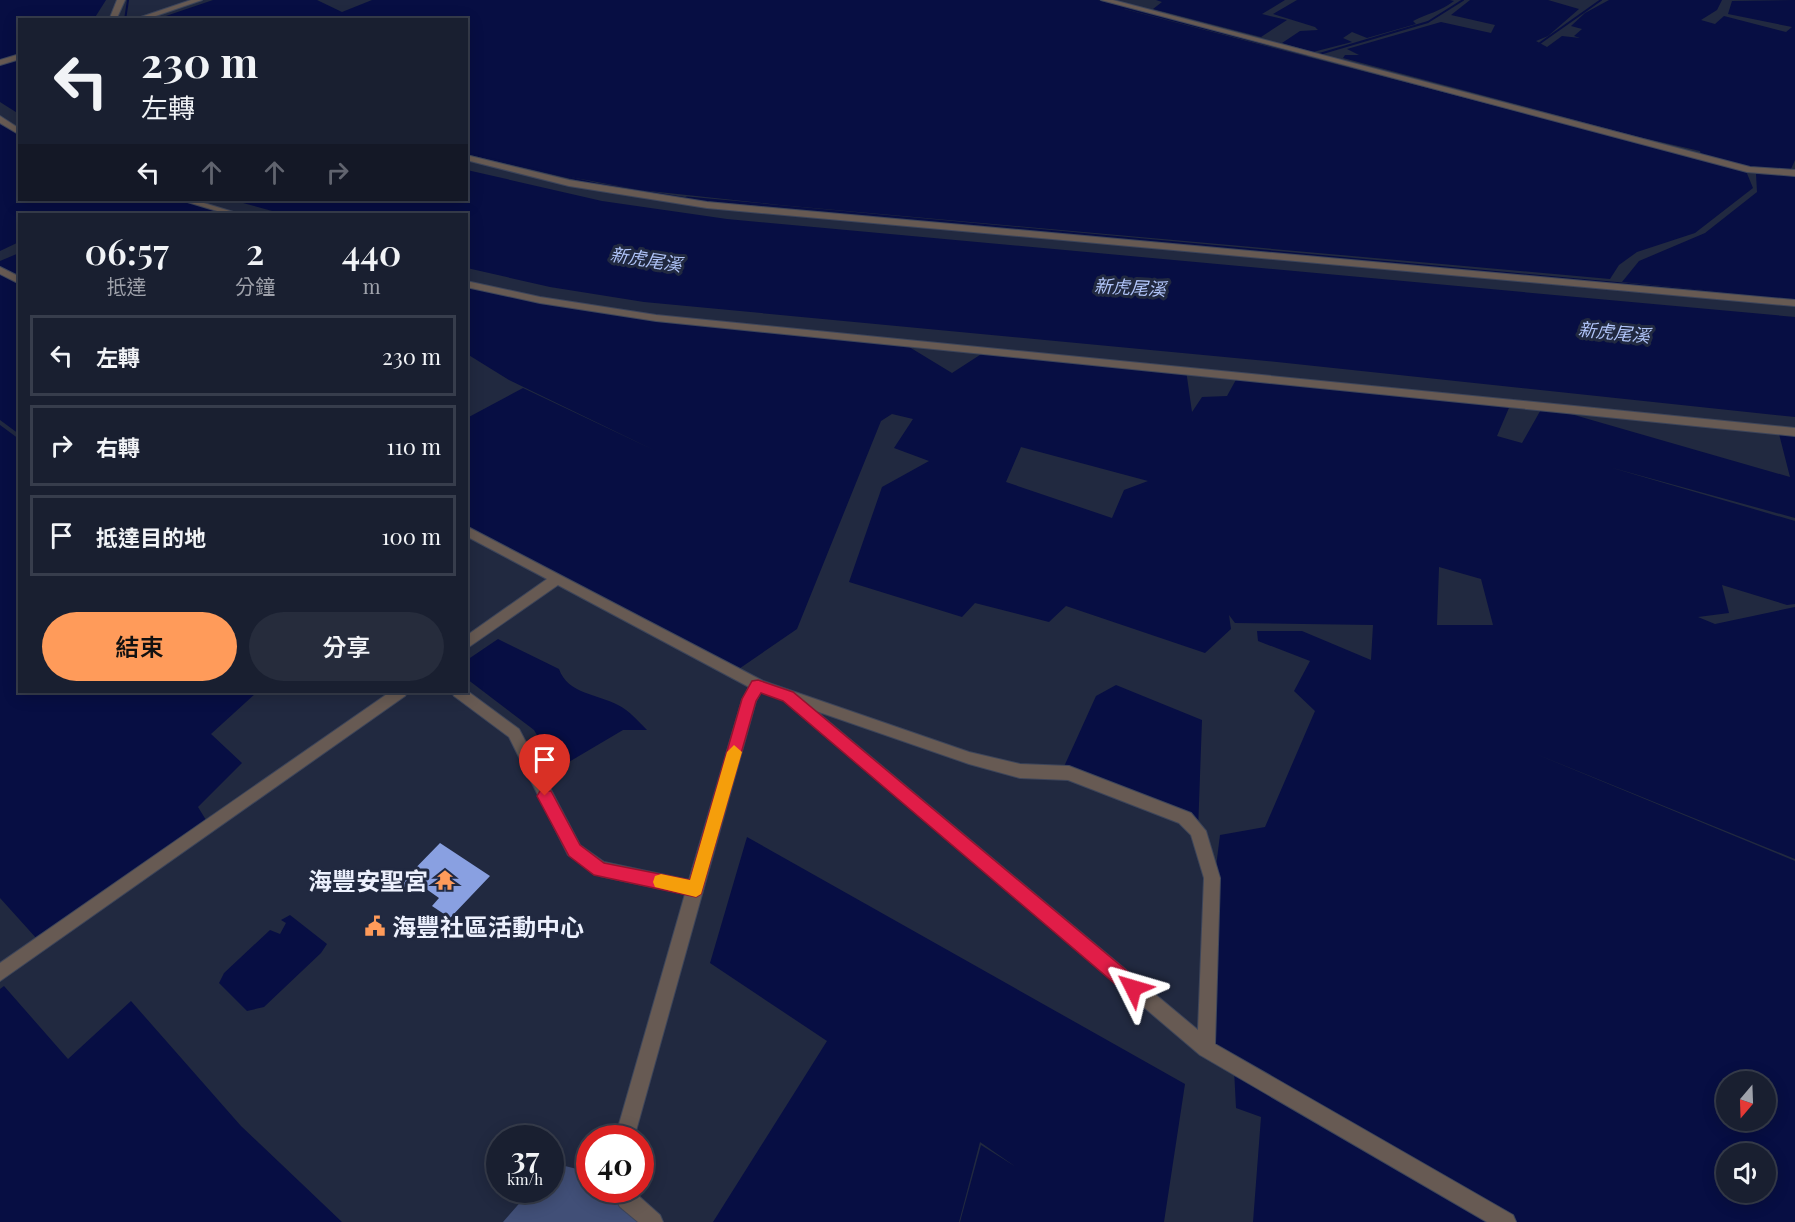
<!DOCTYPE html>
<html lang="zh-TW">
<head>
<meta charset="utf-8">
<style>
  :root { --surface:#191f30; --page:#262c3c; --text:#f1f3f6; --muted:#9fa2ab; --line:#373d4c; --accent:#ff9b5a }
  body { margin:0; font-family:"Playfair Display","Noto Sans TC",serif; background:var(--page); color:var(--text); height:100vh; display:flex; flex-direction:column; font-size:22px; white-space:nowrap }
  * { box-sizing:border-box; margin:0 }
  p { font-size:20px; color:var(--muted) }
  .icon { flex:none; width:33px; height:33px; fill:none; stroke:currentColor; stroke-width:2; stroke-linecap:round; stroke-linejoin:round }
  .map { position:relative; flex:1; overflow:hidden }
  .sheet { position:absolute; left:18px; top:213px; width:450px; height:480px; display:flex; flex-direction:column; background:var(--surface); border-radius:0px; box-shadow:0 3px 15px #0003,0 0 0 2px var(--line) }
  .sheet>* { flex:none }
  .top-card { position:absolute; left:18px; top:18px; width:450px; height:183px; border-radius:0px; box-shadow:0 3px 15px #0003,0 0 0 2px var(--line); background:#191f30; color:var(--text); overflow:hidden }
  .needle { width:39px; rotate:199deg }
  .controls { position:absolute; left:1716px; top:1071px; display:grid; gap:12px }
  .controls a { display:grid; place-items:center; width:60px; height:60px; border-radius:50%; background:var(--surface); box-shadow:0 3px 15px #0003,0 0 0 2px var(--line); font-size:30px }
  .speed { position:absolute; left:486px; top:1125px; display:flex; gap:12px; font-size:30px; font-weight:700; text-align:center }
  .speed>* { display:grid; place-content:center; width:78px; height:78px; border-radius:50%; background:var(--surface); box-shadow:0 3px 15px #0003,0 0 0 2px var(--line); line-height:1 }
  .speed small { font-size:15px; font-weight:400 }
  .speed .limit { border:9px solid #d22; background:#fff; color:#111 }
  .pin { position:absolute; display:grid; place-items:center; width:51px; height:51px; color:#fff; margin:-62px -26px; border-radius:50% 50% 50% 0; rotate:-45deg; box-shadow:0 0 6px #0007 }
  .pin .icon { rotate:45deg }
  .me { position:absolute; width:66px; margin:-33px; rotate:310deg; stroke-linejoin:round; filter:drop-shadow(0 0 4px #0008) }
  .turn { display:flex; align-items:center; gap:21px; height:126px; padding:0 24px; font-size:27px }
  .turn .icon { width:78px; height:78px; stroke-width:2.5 }
  .turn b { display:block; font-size:42px; line-height:51px }
  .lanes { display:flex; align-items:center; height:57px; padding:0 24px; background:#0003; justify-content:center; gap:30px; direction:ltr }
  .lanes .off { opacity:.35 }
  .eta { display:flex; justify-content:space-evenly; align-items:center; height:102px; text-align:center }
  .eta b { font-size:36px; font-weight:600; line-height:42px }
  .button { display:flex; gap:12px; margin-top:auto; padding:12px 24px }
  .button a { flex:1; height:69px; border-radius:36px; background:var(--accent); color:#111; font-size:24px; font-weight:600; line-height:69px; text-align:center }
  .button a+a { background:var(--page); color:var(--text) }
  ul { padding:0; list-style:none }
  li { display:flex; align-items:center; gap:18px; height:81px; margin:0 12px 9px; padding:0 12px; border:3px solid var(--line); border-radius:0px }
  li div { flex:1 }
  li b { display:block; font-size:22px }
  li em { font-style:normal }
  .map>svg:first-child { display:block }
  .green { fill:#414f77 }
  .water { fill:#070e43; fill-rule:evenodd }
  .lines { fill:none; stroke-linecap:round; stroke-linejoin:round }
  .stream-far1 { stroke:#070e43; stroke-width:2 }
  .stream { stroke:#070e43; stroke-width:3 }
  .building { fill:#89a0e1 }
  .minor-casing { stroke:#3d455a; stroke-width:2 }
  .minor { fill:#675a53; fill-rule:evenodd }
  .route { fill:#e11d48; stroke:#92132f; stroke-width:1.5 }
  .slow { fill:#f59e0b }
  .labels { text-anchor:middle; dominant-baseline:central; stroke-width:6; stroke-linejoin:round; paint-order:stroke }
  .far-water-label { font-size:18px; font-style:italic; fill:#b0c4f8; stroke:#212940 }
  .near-poi-label { font-size:24px; font-weight:bold; fill:#ecf0fd; stroke:#212940; text-anchor:end }
</style>
</head>
<body>
<div class="map">
<svg width="1795" height="1222" viewBox="0 0 1795 1222">
  <rect width="100%" height="100%" fill="#212940"/>
  <path class="green" d="M553 1163 589 1172 590 1190H616L627 1212 638 1222H503L531 1190H550L551 1166Z"/>
  <path class="water" d="M0 0H106L94 19 20 20 19 114 0 102Z
    M213 0H317L342 12 372 0H1098L1126 7 1124 9 1746 171 1753 188 1695 233 1637 252 1619 265 1610 279 780 205 640 190 554 174 467 153 466 20H154Z
    M1156 0H1285L1262 14 1287 20 1261 37 1153 9 1162 2Z
    M1297 0H1450L1454 1C1439 12 1429 13 1413 21L1416 24 1367 38 1352 32 1343 38 1352 42 1313 52 1282 43 1300 31 1318 30 1315 27 1273 14Z
    M1470 0H1548L1579 9 1548 36 1536 41 1547 47 1562 36 1580 38 1574 36 1582 29 1571 26 1585 13 1609 0H1722L1717 10 1701 20 1715 24 1724 16 1786 32 1792 27 1728 14 1732 1 1795 0V160L1791 169C1762 175 1729 162 1701 154L1700 151 1639 137 1343 58 1345 55H1359L1347 49 1441 22 1491 33 1495 25 1451 15Z
    M0 118 19 131 20 200H189L235 214H20L19 242 0 251Z
    M467 170 602 201 727 219 1795 317V417L1277 362 644 302 550 287 467 268 466 214H283L232 200H466Z
    M1756 174 1795 176V299L1622 282 1639 261 1705 233 1757 192Z
    M19 253V434L0 420V261Z
    M466 282 525 298 650 317 901 342 952 373 986 351 1186 370 1192 412 1202 397 1227 396 1238 376 1511 403 1497 436 1522 443 1543 406 1790 477 1778 430 1795 432V518L1609 467 1795 521V604L1787 605 1722 585 1729 613 1698 617 1715 624 1795 607V859L1531 752 1795 861V1222H1507L1206 1049 1205 955 1220 835 1265 827 1315 711 1294 691 1310 661 1258 641 1257 631H1302L1371 660 1373 625 1235 623 1229 615 1231 629 1205 653 1066 606 1049 622 975 603 962 617 849 582 882 487 929 461 894 448 913 419 892 414 881 421 797 629 730 675 471 532 467 537V418L523 388 658 452 509 380 467 354ZM1021 447 1148 481 1124 490 1112 518 1006 482ZM1439 567 1481 579 1493 625H1437ZM1726 1082H1766V1120H1726ZM1726 1154H1766V1192H1726Z
    M0 425 19 439 20 692H257L211 734 242 763 198 807 206 820 37 939 0 898Z
    M498 639 559 669C568 694 597 694 618 705 629 710 639 722 647 730H623L557 769 534 730 467 679V660Z
    M1116 685 1202 720 1198 831 1062 771 1096 696Z
    M747 837 1185 1084 1164 1222H960L981 1145 1016 1167 980 1142 959 1222H713L827 1041 710 963Z
    M290 915 327 944 321 953 264 1007 247 1011 219 983 224 973 270 930 280 934 286 923 281 920Z
    M4 986 68 1059 131 1001 241 1126 342 1222H0V989Z
    M1234 1069 1503 1222H1253L1261 1117 1236 1108Z"/>
  <g class="lines">
    <path class="stream-far1" d="M1121 7 1308 55
      M125 20 128 0
      M1540 43 1601 0
      M1316 55 1428 22 1463 0
      M466 153 597 184 697 200"/>
    <path class="stream" d="M687 198 1795 300"/>
  </g>
  <path class="building" d="M440 843 490 876 450 918 432 906 439 898 422 886 414 894 400 884Z"/>
  <g class="lines">
    <g class="minor-casing">
      <path id="minor" d="M117 0H125L116 20H109Z
        M191 0H202L144 20H132Z
        M1101 0H1113L1750 167 1795 170V176L1747 172Z
        M20 54V59L0 65V60Z
        M0 116 20 129V135L0 123Z
        M466 155 569 180 707 202 1795 300V306L707 208 569 186 466 160Z
        M181 200H194L240 214H227Z
        M0 267 20 277V284L0 274Z
        M466 281 540 297 656 315 1795 428V436L656 321 540 303 466 287Z
        M466 526 763 681 969 752 1020 764 1069 766 1191 813 1206 831 1220 878 1215 1044 1513 1215 1516 1222H1487L1200 1055 790 706 788 701 761 692 756 701 634 1138H615L685 894 600 876 568 855 509 737 454 696 452 692H466V690L519 729 580 845 604 862 689 880 742 700 749 687 558 585 466 649V636L547 579 466 536ZM816 711 969 764 1020 778 1068 780 1179 823 1191 835 1204 878 1198 1030Z
        M390 692H407L405 696 0 981V963Z
        M611 1190H632L660 1215 663 1222H638L620 1207Z"/>
    </g>
    <use href="#minor" class="minor"/>
  </g>
  <path class="route" d="M758 680 793 692 1139 981 1142 988 1139 994 1133 996 1127 994 783 701 761 693 756 701 701 894 696 897 594 875 569 856 537 796 540 791H551L580 845 604 863 690 880 742 699 752 681Z"/>
  <path class="slow" d="M734 745 742 752 701 894 696 897 655 887 653 882 655 876 661 874 690 880 727 752Z"/>
  <defs>
    <g id="temple-bare" transform="scale(1.62)"><path d="M0-6L5-2H3V0L6.5 2.5H4V6H1.5V3h-3V6H-4V2.5H-6.5L-3 0V-2H-5Z" fill="#ff9b5a" stroke="#212940" stroke-width="2.5" paint-order="stroke"/></g>
    <g id="civic-bare" transform="scale(1.62)"><path d="M-.6-6.5H3V-4.5H.6V-3L4-1V1h2V6H-6V1h2V-1L-.6-3ZM-1.2 2.5V6h2.4V2.5Z" fill="#ff9b5a" stroke="#212940" stroke-width="2.5" paint-order="stroke"/></g>
  </defs>
  <g fill-rule="evenodd">
    <use href="#temple-bare" x="445" y="880"/>
    <use href="#civic-bare" x="375" y="926"/>
  </g>
  <g class="labels">
    <g class="far-water-label">
      <text transform="translate(646 259) rotate(9)">新虎尾溪</text>
      <text transform="translate(1130 287) rotate(3)">新虎尾溪</text>
      <text transform="translate(1614 332) rotate(6)">新虎尾溪</text>
    </g>
    <g class="near-poi-label">
      <text x="428" y="880">海豐安聖宮</text>
      <text x="392" y="926" text-anchor="start">海豐社區活動中心</text>
    </g>
  </g>
</svg>
<div class="controls">
<a><svg class="needle" viewBox="-14 -14 28 28"><path d="M0-13l5 13h-10z" fill="#e53935"/><path d="M0 13l5-13h-10z" fill="#9fa2ab"/></svg></a>
<a><svg class="icon" aria-label="sound" viewBox="0 0 24 24"><path d="M4 9h4l5-4v14l-5-4H4zM17 9q2 3 0 6"/></svg></a>
</div>
<div class="speed"><div>37<small>km/h</small></div><div class="limit">40</div></div>
<div class="pin" style="left:545px;top:796px;background:#d93025"><svg class="icon" aria-label="arrive" viewBox="0 0 24 24"><path d="M6 21V4h12l-3 4 3 4H6"/></svg></div>
<svg class="me" style="left:1133px;top:988px" viewBox="-20 -20 40 40"><path d="M0-17L14 15 0 8-14 15z" fill="#e11d48" stroke="#fff" stroke-width="4"/></svg>
<div class="top-card">
<div class="turn"><svg class="icon" aria-label="left" viewBox="0 0 24 24"><path d="M17 20v-9H6M10 6l-5 5 5 5"/></svg><div><b>230 m</b>左轉</div></div>
<div class="lanes"><svg class="icon" aria-label="left" viewBox="0 0 24 24"><path d="M17 20v-9H6M10 6l-5 5 5 5"/></svg><svg class="icon off" aria-label="ahead" viewBox="0 0 24 24"><path d="M12 20V5M6 11l6-6 6 6"/></svg><svg class="icon off" aria-label="ahead" viewBox="0 0 24 24"><path d="M12 20V5M6 11l6-6 6 6"/></svg><svg class="icon off" aria-label="right" viewBox="0 0 24 24"><path d="M7 20v-9h11M14 6l5 5-5 5"/></svg></div>
</div>
<section class="sheet">
<div class="eta">
<div><b>06:57</b><p>抵達</p></div>
<div><b>2</b><p>分鐘</p></div>
<div><b>440</b><p>m</p></div>
</div>
<ul>
<li><svg class="icon" aria-label="left" viewBox="0 0 24 24"><path d="M17 20v-9H6M10 6l-5 5 5 5"/></svg><div><b>左轉</b></div><em>230 m</em></li>
<li><svg class="icon" aria-label="right" viewBox="0 0 24 24"><path d="M7 20v-9h11M14 6l5 5-5 5"/></svg><div><b>右轉</b></div><em>110 m</em></li>
<li><svg class="icon" aria-label="arrive" viewBox="0 0 24 24"><path d="M6 21V4h12l-3 4 3 4H6"/></svg><div><b>抵達目的地</b></div><em>100 m</em></li>
</ul>
<div class="button"><a>結束</a><a>分享</a></div>
</section>
</div>
</body>
</html>
